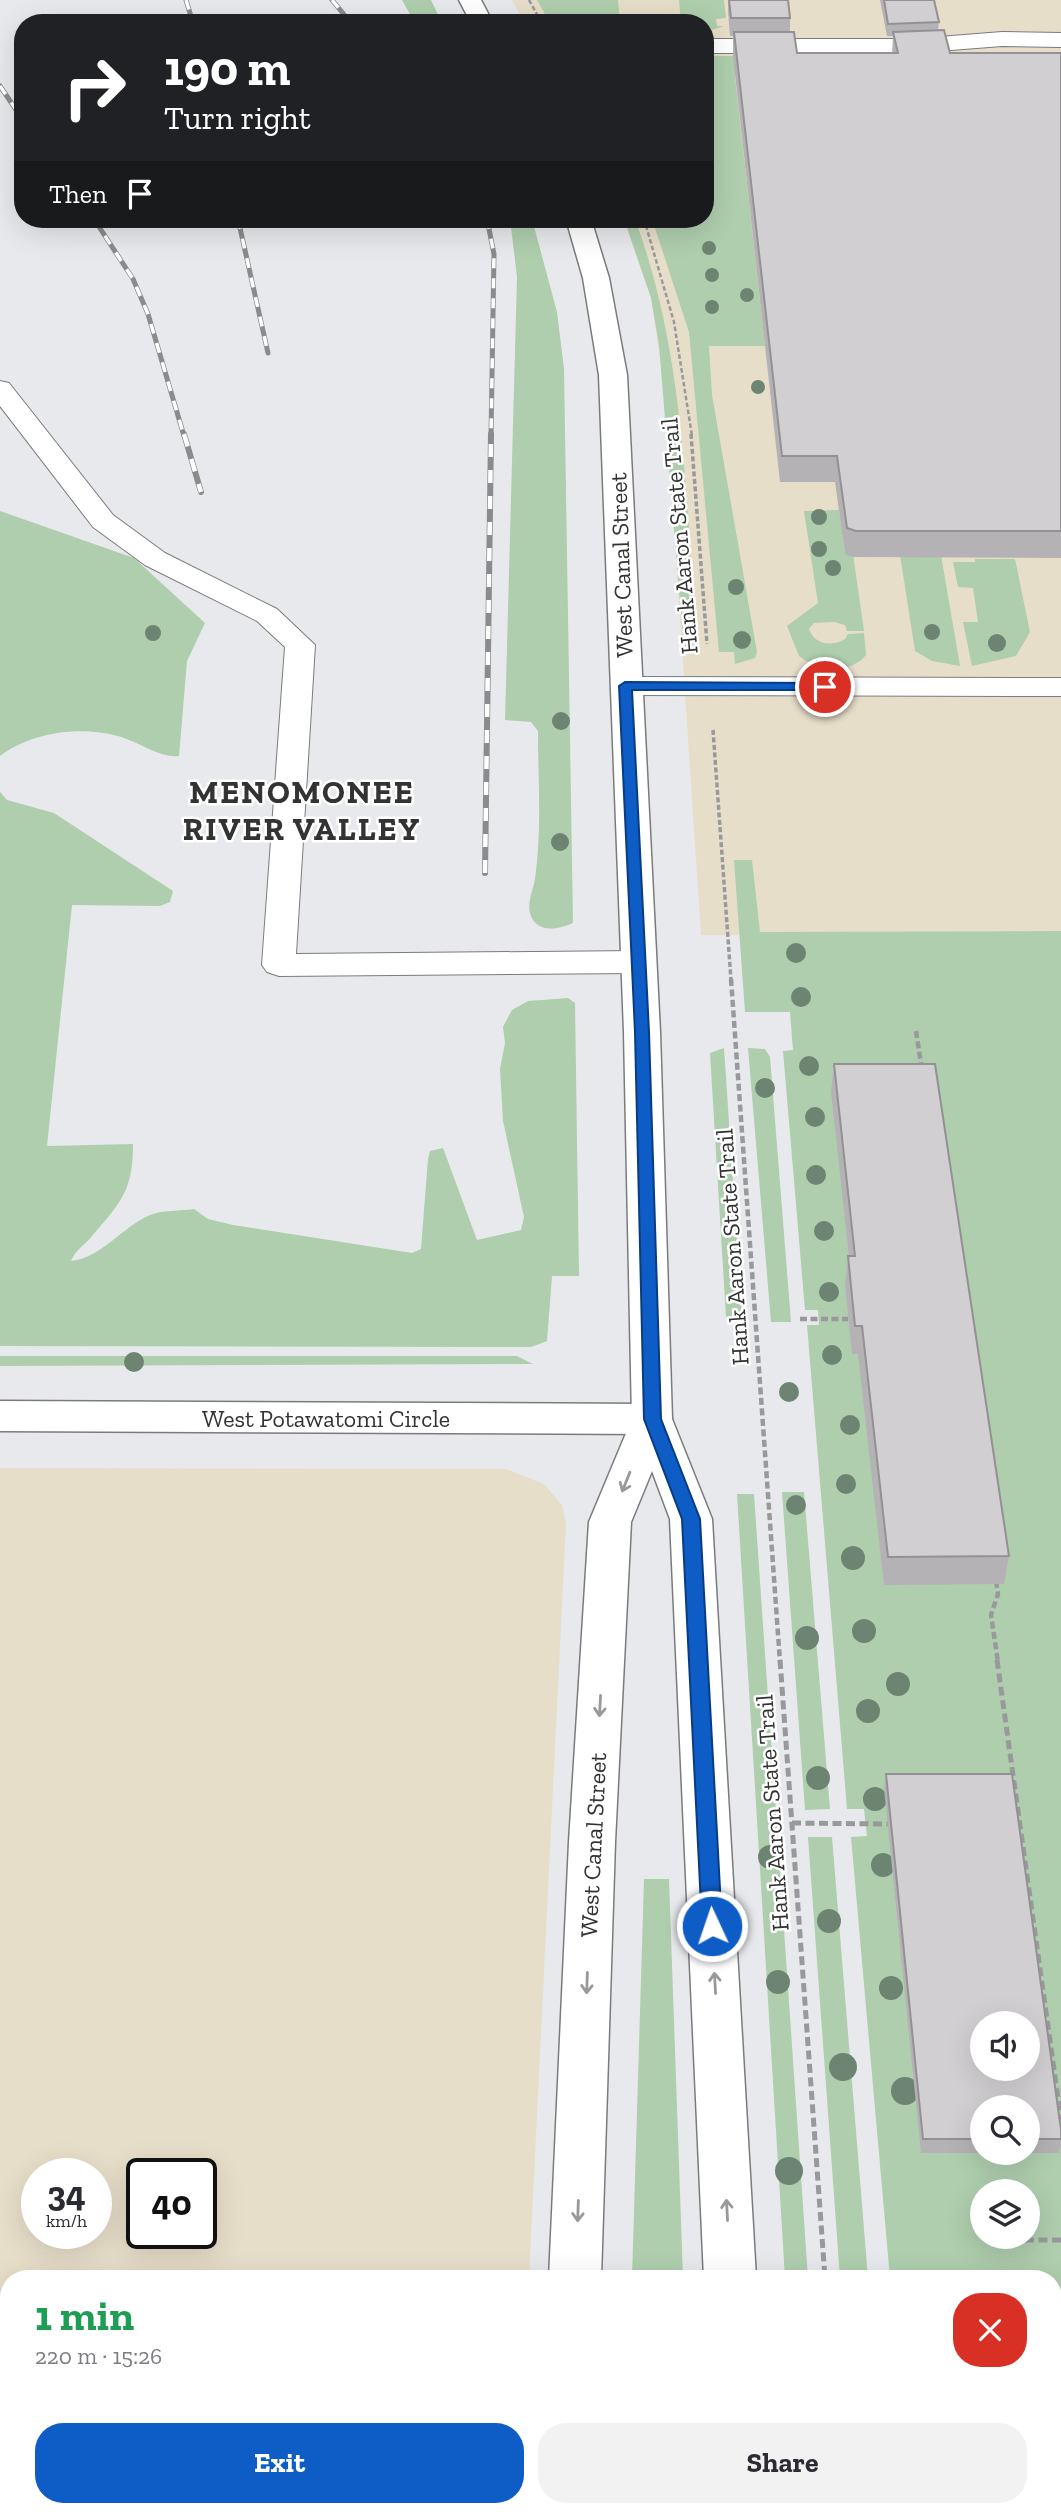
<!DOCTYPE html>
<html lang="en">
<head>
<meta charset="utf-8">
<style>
  :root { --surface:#fff; --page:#f2f2f3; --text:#2b2b33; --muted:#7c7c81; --accent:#0e5dc7 }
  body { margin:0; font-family:"Zilla Slab",serif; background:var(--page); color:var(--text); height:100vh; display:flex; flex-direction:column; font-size:26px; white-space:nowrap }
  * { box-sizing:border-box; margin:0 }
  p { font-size:23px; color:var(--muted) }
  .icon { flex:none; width:38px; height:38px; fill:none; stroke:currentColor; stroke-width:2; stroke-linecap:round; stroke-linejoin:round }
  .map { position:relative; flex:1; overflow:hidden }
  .sheet { position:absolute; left:0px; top:2270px; width:1062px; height:247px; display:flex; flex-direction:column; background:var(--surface); border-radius:28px 28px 0 0; box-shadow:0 7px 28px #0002 }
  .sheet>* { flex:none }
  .banner { position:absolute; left:14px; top:14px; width:700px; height:214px; border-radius:28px; box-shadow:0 7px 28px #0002; background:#202124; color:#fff; overflow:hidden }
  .fabs { position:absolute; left:970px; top:2011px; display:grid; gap:14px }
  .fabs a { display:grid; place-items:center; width:70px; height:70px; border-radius:50%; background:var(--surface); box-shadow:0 7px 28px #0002; font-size:35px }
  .speed { position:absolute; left:21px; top:2158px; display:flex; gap:14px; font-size:35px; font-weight:700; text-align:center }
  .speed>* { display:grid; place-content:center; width:91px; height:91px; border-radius:50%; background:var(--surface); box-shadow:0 7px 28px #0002; line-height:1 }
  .speed small { font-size:18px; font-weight:400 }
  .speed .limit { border:4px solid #111; border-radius:10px; background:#fff; color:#111 }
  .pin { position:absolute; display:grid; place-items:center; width:60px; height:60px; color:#fff; margin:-30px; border:4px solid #fff; border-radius:50%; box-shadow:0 2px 7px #0007 }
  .me { position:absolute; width:77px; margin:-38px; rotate:357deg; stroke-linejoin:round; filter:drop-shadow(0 0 5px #0008) }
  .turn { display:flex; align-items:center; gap:24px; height:147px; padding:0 35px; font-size:32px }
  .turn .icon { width:91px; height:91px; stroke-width:2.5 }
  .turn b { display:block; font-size:49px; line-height:60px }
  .then { display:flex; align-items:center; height:66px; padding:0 35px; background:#0003; gap:14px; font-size:26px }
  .round { display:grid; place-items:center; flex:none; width:74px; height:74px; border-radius:28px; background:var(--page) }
  .headline { display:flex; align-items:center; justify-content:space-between; height:119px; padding:0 35px }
  h1 { font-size:42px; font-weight:700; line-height:52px; color:#1e9e55 }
  .primary-button { display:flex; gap:14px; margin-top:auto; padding:14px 35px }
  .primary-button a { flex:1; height:80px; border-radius:28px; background:var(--accent); color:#fff; font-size:28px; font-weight:700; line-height:80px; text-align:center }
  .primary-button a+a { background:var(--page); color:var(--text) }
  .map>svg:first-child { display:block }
  .industrial { fill:#e7dec9; fill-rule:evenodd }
  .green { fill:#aecead; fill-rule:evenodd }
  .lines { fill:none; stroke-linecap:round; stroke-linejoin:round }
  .service-casing { stroke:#7b7b7e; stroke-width:2 }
  .minor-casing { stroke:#7b7b7e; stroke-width:3 }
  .tertiary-casing { stroke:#7b7b7e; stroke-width:3 }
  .path-far3 { stroke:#99999c; stroke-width:2.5; stroke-dasharray:4.5 2.5; stroke-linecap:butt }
  .path-far2 { stroke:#99999c; stroke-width:3.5; stroke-dasharray:5 2.5; stroke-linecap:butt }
  .path-far1 { stroke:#99999c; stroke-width:4.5; stroke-dasharray:7 3.5; stroke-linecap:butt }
  .path { stroke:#99999c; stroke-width:5; stroke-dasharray:9 4.5; stroke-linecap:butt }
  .service { fill:#fff; fill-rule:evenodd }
  .minor { fill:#fff; fill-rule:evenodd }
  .tertiary { fill:#fff; fill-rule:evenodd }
  .rail-far1-casing { stroke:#8b8b8d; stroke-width:5 }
  .rail-casing { stroke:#8b8b8d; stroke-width:6 }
  .rail-far1 { stroke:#fff; stroke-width:3.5; stroke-dasharray:10; stroke-linecap:butt }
  .rail { stroke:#fff; stroke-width:4.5; stroke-dasharray:13; stroke-linecap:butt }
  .tree { fill:#6e8472 }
  .wall { fill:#b5b2b5; fill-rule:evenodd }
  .building { fill:#d2cfd2; stroke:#939193; stroke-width:2; fill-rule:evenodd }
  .oneway { stroke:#99999a }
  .route { fill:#0e5dc7; stroke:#093c81; stroke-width:2 }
  .labels { text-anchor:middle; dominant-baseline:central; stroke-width:5; stroke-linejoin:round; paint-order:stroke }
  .street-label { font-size:24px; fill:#333334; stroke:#fff }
  .district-label { font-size:32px; font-weight:bold; letter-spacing:2px; fill:#333334; stroke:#fff }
</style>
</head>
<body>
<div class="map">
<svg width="1061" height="2515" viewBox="0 0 1061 2515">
  <rect width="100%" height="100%" fill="#e8e9ec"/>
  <path class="industrial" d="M512 0H1061V936L701 935 665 391 651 298 624 219H705V23H524Z
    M0 1468 506 1469 544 1484 562 1505 566 1524 529 2278H9V2508H517V2515H0ZM37 2174H96V2233H37ZM142 2174H201V2233H142Z"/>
  <path class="green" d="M402 0H431L442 23H415Z
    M537 0H618L620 23H550Z
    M679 0H724L726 18 716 19 717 26H724L705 32V23H681Z
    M705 56H740L735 77 765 346H709L712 395 757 652 755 658 735 664 734 652H719L689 332 652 219H705Z
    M510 219H532L557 312 564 369 573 923C560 929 538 934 531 916 526 904 533 891 535 879 542 831 538 779 538 731L531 722 505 720 517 277Z
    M624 219H635C686 357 686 506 697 651H684L659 345 651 298Z
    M839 510 845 554H853L864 631H847L845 625 834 622 814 623 809 629C814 645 833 647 845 639L848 634 864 633 866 655C850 675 818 671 799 656L787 626 818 603 804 511Z
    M0 511 134 558 205 623 187 661 179 756C161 758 142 744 124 738 85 725 33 731 0 756Z
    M900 555H941L960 666 932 661 915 651Z
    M975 559H1015L1030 632 1016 656 972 666 963 622H978L973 588 958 587 953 562H975Z
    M0 792 7 800 54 813 173 891 170 902 160 906 72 905 47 1146 133 1144C133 1191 121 1202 92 1236 85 1245 75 1250 71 1261 101 1258 122 1227 150 1215 162 1210 180 1211 194 1209L208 1219 233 1225 412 1253 421 1249 428 1159 430 1151 443 1148 477 1240 521 1230 524 1217 503 1121 500 1069 505 1043 503 1027 512 1010 528 1001 568 998 575 1003 579 1276H552L547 1341 531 1347 0 1346Z
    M734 860H752L760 932 1061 931V2515H911L910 2508H1054V2278H890L851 1837 867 1836 864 1809H847L807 1325H819L818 1310H805L783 1051 793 1050 790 1012H745ZM982 2023H1027V2068H982ZM982 2107H1027V2152H982ZM982 2191H1027V2236H982Z
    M724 1048 742 1317H726L710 1053Z
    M748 1048 765 1049 770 1057 791 1322H771Z
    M0 1356H517L533 1364 0 1366Z
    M782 1492H804L830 1809 805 1810Z
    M737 1494H754L808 2278H785Z
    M808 1837H832L868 2278H840Z
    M644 1879H669L683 2278H632Z"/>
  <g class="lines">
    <g class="service-casing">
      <path id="service" d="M1002 32 1061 33V47L1002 46 913 53H705V39H913Z
        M0 381 9 383 113 515 165 553 277 609 315 645 296 954 638 951 650 955 655 962 650 969 638 973 279 976 267 972 262 965 285 647 257 621 145 565 93 527 0 406Z
        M626 677 1061 678V696L626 695 615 692 611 686 615 680Z"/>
    </g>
    <g class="minor-casing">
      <path id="minor" d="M0 1401 652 1404 666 1408 672 1419 666 1430 652 1434 0 1431Z"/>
    </g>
    <g class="tertiary-casing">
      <path id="tertiary" d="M459 0H481L493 23H471Z
        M566 219H591L609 278 627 375 660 1032 672 1419 712 1519 756 2278H704L670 1519 652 1471 631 1522 615 1842 601 2278H549L569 1842 589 1522 632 1419 624 1032 599 375 583 278Z
        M539 2508H593V2515H539Z
        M715 2508H769V2515H715Z"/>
    </g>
    <path class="path-far3" d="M529 0 542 23
      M644 219 674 322 692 436"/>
    <path class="path-far2" d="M691 434 707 644
      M713 730 731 980"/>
    <path class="path-far1" d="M731 979 780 1662
      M916 1031 922 1070
      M800 1319H848
      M996 1581 998 1594 991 1615 998 1662"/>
    <path class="path" d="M780 1660 825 2278
      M997 1660 1061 2120
      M792 1823 888 1824
      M998 2240H1061
      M841 2508 842 2515"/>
    <use href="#service" class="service"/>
    <use href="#minor" class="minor"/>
    <use href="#tertiary" class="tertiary"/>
    <g class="rail-far1-casing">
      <path id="rail-far1" d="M186 0 193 23
        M332 0 351 23
        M0 86 23 120
        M94 219 133 279 148 314 184 436
        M238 219 268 353
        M487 219 494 254 491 436"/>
    </g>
    <g class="rail-casing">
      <path id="rail" d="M184 434 201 492
        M485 873 491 434"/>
    </g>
    <use href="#rail-far1" class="rail-far1"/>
    <use href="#rail" class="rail"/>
  </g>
  <g class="tree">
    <circle cx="709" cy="248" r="7"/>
    <circle cx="712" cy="275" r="7"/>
    <circle cx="747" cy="295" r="7"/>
    <circle cx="712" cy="307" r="7"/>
    <circle cx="758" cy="387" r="7"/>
    <circle cx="819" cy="517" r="8"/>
    <circle cx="819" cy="549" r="8"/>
    <circle cx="833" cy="568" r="8"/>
    <circle cx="736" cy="587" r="8"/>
    <circle cx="932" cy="632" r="8"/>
    <circle cx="153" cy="633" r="8"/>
    <circle cx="742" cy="640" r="9"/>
    <circle cx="997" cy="643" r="9"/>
    <circle cx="561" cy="721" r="9"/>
    <circle cx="560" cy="842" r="9"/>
    <circle cx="796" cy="953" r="10"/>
    <circle cx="801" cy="997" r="10"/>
    <circle cx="809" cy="1066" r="10"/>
    <circle cx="765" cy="1088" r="10"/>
    <circle cx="815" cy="1117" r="10"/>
    <circle cx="816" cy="1175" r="10"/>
    <circle cx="824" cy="1231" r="10"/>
    <circle cx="829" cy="1292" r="10"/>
    <circle cx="832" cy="1355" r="10"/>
    <circle cx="134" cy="1362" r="10"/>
    <circle cx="789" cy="1392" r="10"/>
    <circle cx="850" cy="1425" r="10"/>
    <circle cx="846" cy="1484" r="10"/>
    <circle cx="796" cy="1505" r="10"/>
    <circle cx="853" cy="1558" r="12"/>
    <circle cx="864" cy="1631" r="12"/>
    <circle cx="807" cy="1638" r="12"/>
    <circle cx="898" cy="1684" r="12"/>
    <circle cx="868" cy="1711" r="12"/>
    <circle cx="818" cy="1778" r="12"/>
    <circle cx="875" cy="1799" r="12"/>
    <circle cx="770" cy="1857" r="12"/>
    <circle cx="883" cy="1865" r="12"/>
    <circle cx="829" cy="1921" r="12"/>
    <circle cx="778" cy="1982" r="12"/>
    <circle cx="891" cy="1988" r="12"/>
    <circle cx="843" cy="2067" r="14"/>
    <circle cx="905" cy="2091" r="14"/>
    <circle cx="789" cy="2171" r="14"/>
  </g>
  <path class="wall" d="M728 0H788L790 18V32L797 53H892L893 36H887L880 0H934L939 22 938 30 950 53H1061V558L853 557 845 554 835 482H780L733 56V36H730L728 12Z
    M834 1064 1009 1556 1004 1584 884 1585 858 1354H852L845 1284 848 1256H849L831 1092Z
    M886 1774 1061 2130V2144L1059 2153H921L884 1788ZM982 2107H1027V2152H982Z"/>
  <path class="building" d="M729 0H788L790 18H731Z
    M884 0H934L939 22 888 24Z
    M944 30 950 53H1061V531H856L847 528 837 456H782L734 32H794L797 53H898L893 32Z
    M834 1064H935L1009 1556 888 1557 862 1326H855L848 1256H855Z
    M886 1774H1012L1061 2130V2139H1027V2107H982V2139H923ZM982 2023H1027V2068H982Z"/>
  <defs><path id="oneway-shaft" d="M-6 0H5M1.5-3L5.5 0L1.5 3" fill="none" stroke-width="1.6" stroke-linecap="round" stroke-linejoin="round" transform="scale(1.75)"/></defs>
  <g class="oneway">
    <use href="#oneway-shaft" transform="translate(626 1482) rotate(112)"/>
    <use href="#oneway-shaft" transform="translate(600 1706) rotate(93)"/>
    <use href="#oneway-shaft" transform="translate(587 1983) rotate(92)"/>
    <use href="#oneway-shaft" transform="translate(715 1983) rotate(-93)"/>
    <use href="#oneway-shaft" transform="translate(727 2210) rotate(-93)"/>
    <use href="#oneway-shaft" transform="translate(578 2211) rotate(92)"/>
  </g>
  <path class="route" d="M625 682 825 683 831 687 825 690H632L649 1032 661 1419 700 1519 722 1926 719 1932 712 1934 705 1932 702 1926 682 1519 644 1419 635 1032 619 686Z"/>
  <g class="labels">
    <g class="street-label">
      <text transform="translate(679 536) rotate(-95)">Hank Aaron State Trail</text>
      <text transform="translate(621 565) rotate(-92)">West Canal Street</text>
      <text transform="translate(732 1247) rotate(-94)">Hank Aaron State Trail</text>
      <text x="326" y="1418">West Potawatomi Circle</text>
      <text transform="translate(772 1813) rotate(-94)">Hank Aaron State Trail</text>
      <text transform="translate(593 1845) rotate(-87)">West Canal Street</text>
    </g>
    <g class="district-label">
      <text x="302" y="792">MENOMONEE<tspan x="302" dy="37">RIVER VALLEY</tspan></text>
    </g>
  </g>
</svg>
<div class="fabs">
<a><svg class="icon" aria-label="sound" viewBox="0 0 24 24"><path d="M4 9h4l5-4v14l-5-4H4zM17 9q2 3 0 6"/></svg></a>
<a><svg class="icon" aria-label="search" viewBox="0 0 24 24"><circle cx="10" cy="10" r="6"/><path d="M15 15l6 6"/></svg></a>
<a><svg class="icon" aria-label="layers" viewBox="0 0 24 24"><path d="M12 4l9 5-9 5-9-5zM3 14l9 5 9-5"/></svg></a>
</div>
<div class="speed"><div>34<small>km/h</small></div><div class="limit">40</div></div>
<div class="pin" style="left:825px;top:687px;background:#d93025"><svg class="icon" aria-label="arrive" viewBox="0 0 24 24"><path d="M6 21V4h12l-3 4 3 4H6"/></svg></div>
<svg class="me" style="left:712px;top:1926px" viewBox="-20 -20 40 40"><circle r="17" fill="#0e5dc7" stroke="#fff" stroke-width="3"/><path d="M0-11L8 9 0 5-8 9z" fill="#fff"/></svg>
<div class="banner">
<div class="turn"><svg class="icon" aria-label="right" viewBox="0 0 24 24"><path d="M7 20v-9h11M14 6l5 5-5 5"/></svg><div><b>190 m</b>Turn right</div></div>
<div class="then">Then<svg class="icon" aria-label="arrive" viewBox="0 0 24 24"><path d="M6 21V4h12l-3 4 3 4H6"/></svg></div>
</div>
<section class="sheet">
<div class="headline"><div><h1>1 min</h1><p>220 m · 15:26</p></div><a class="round" style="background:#d93025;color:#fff"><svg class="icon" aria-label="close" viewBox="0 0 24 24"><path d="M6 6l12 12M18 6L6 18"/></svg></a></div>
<div class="primary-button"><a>Exit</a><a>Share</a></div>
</section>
</div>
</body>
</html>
